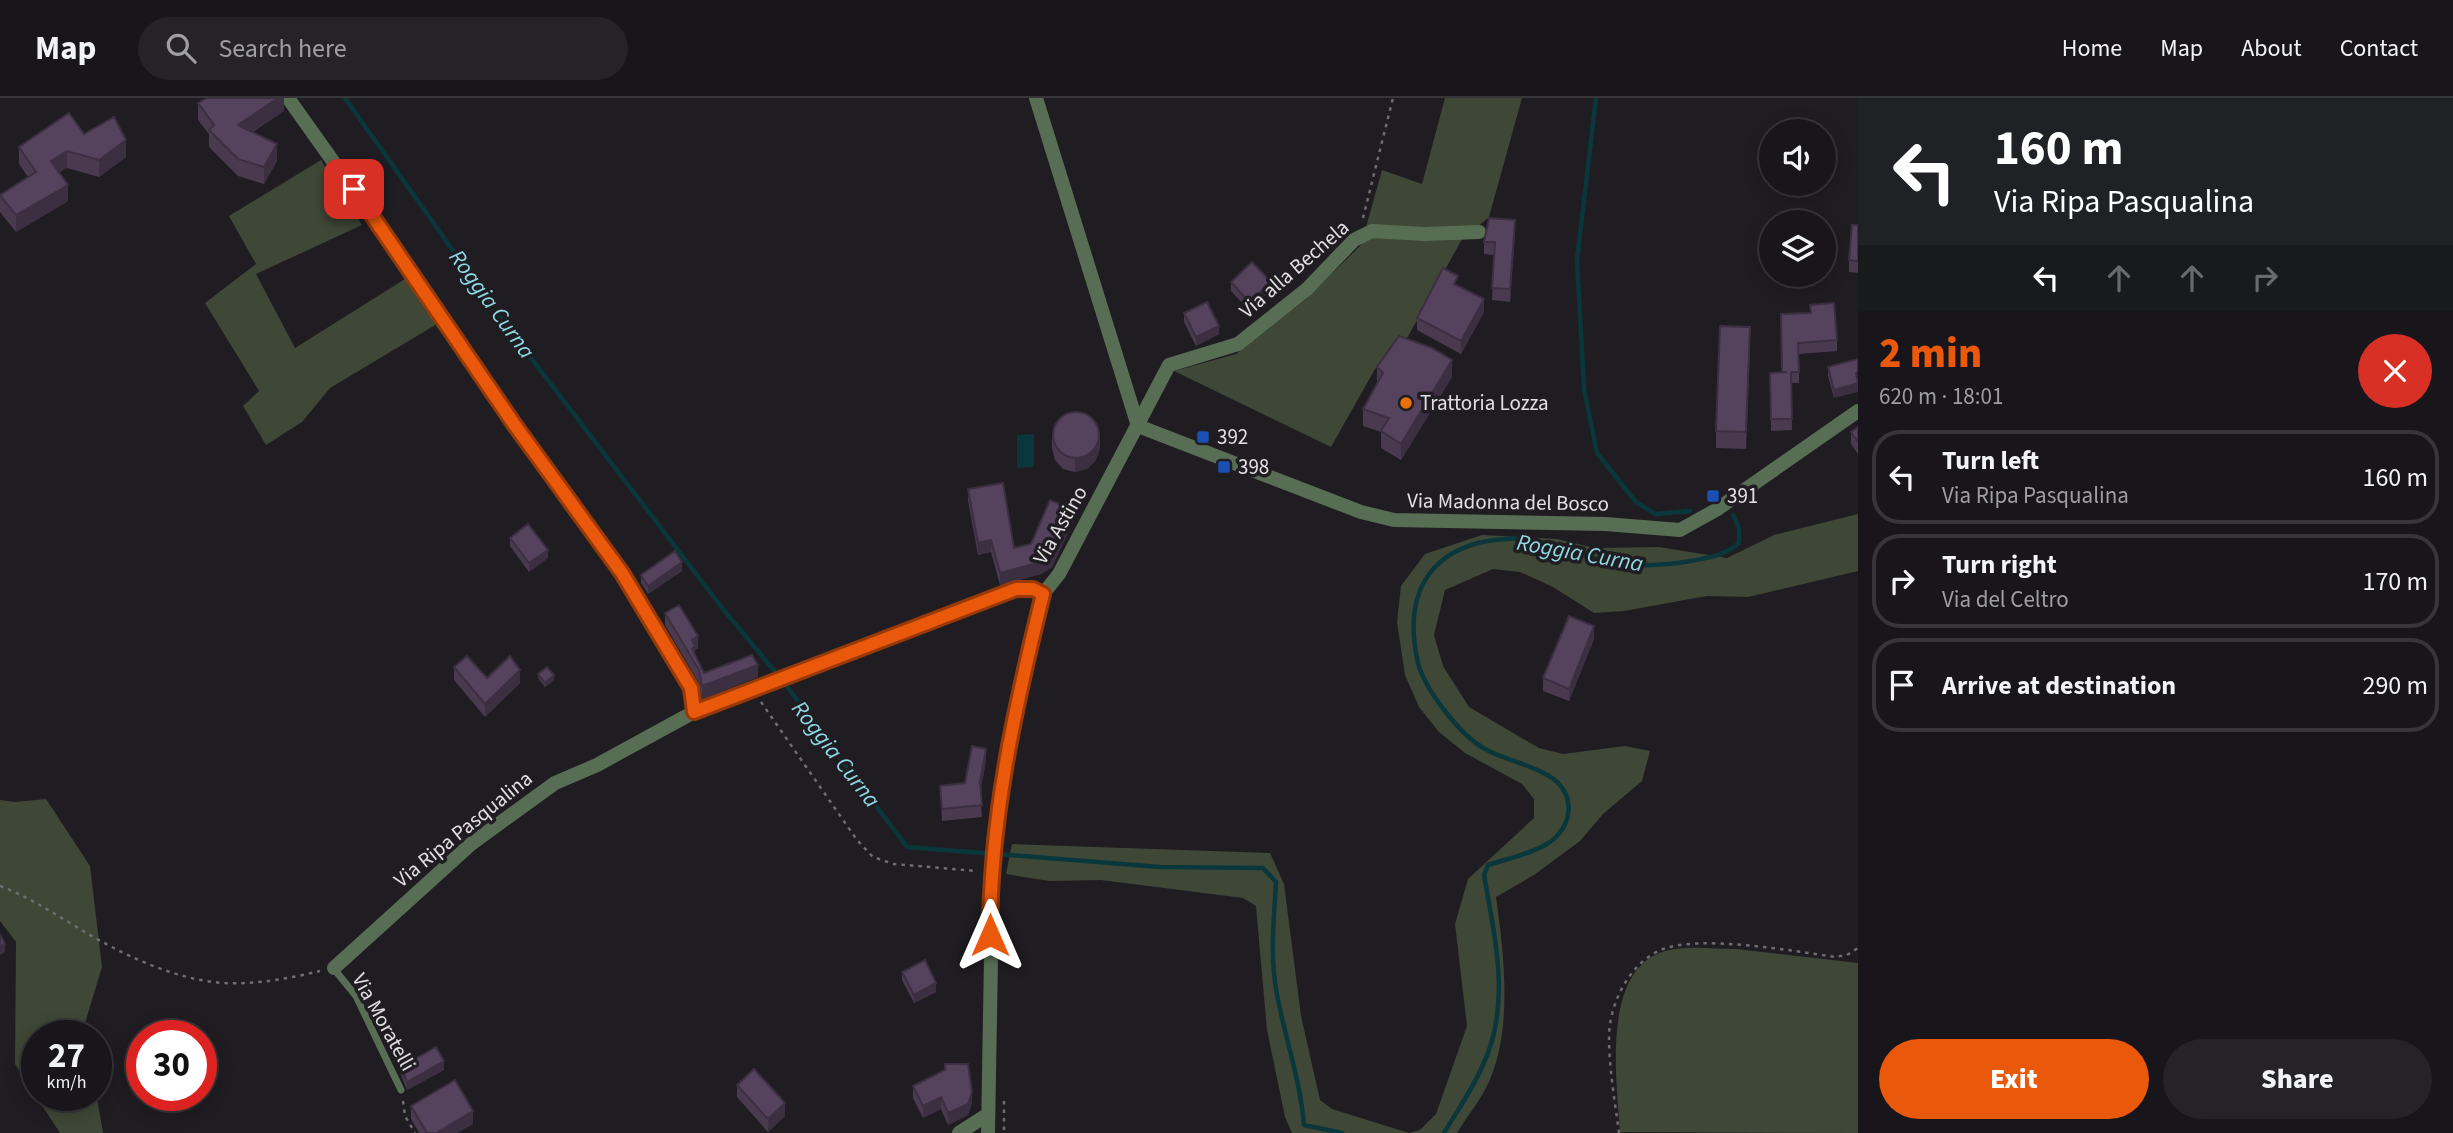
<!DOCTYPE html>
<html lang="en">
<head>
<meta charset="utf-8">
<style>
  :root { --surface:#18161a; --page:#252327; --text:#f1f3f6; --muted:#9f9fa2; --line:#363539; --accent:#ea580c }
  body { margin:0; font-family:"Source Sans 3",sans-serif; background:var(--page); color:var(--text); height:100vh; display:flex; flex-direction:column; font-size:26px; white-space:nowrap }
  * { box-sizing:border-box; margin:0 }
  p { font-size:23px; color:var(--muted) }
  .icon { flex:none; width:38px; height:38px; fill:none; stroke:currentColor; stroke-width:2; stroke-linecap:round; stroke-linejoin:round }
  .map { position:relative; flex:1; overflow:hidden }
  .drawer { display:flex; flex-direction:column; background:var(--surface); width:595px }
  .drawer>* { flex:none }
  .guide { background:#202124; color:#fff; overflow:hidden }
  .buttons { position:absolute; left:1759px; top:21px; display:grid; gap:14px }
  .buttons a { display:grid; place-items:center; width:77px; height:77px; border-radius:50%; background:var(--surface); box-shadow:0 4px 18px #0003,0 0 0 2px var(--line); font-size:35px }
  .speed { position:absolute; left:21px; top:922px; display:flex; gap:14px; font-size:35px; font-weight:700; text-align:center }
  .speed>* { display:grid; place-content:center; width:91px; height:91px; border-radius:50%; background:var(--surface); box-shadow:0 4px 18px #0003,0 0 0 2px var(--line); line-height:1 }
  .speed small { font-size:18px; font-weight:400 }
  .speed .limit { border:10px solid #d22; background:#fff; color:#111 }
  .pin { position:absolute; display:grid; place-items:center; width:60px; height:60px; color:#fff; margin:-30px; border-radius:14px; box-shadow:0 4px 10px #0006 }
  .me { position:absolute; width:77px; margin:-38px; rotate:0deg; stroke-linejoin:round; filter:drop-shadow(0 0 5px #0008) }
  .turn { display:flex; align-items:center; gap:24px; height:147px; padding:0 21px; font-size:32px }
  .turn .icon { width:91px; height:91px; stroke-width:2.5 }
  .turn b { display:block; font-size:49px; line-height:60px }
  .lanes { display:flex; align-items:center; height:66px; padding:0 21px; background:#0003; justify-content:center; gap:35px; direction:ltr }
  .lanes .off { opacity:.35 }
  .round { display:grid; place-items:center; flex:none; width:74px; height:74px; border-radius:37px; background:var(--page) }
  .headline { display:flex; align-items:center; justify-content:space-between; height:119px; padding:0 21px }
  h1 { font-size:42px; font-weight:800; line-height:52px; color:var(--accent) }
  .primary-button { display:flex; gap:14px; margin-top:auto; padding:14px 21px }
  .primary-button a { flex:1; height:80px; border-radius:42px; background:var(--accent); color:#fff; font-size:28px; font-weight:800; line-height:80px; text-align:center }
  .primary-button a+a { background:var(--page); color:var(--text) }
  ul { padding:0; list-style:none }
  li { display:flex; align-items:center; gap:21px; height:94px; margin:0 14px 10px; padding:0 7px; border:4px solid var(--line); border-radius:28px }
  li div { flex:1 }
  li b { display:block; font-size:26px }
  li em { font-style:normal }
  header { display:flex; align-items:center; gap:42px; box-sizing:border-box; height:98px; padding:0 35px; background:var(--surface); border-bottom:2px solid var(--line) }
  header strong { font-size:33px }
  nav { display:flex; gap:38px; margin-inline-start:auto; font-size:24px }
  .search { width:490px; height:63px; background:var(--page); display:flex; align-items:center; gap:18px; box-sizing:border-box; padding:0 24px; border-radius:38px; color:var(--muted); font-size:26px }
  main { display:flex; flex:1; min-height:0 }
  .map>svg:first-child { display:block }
  .green { fill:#3f4736 }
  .water { fill:#0a373c }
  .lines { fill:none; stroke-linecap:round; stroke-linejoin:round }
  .stream { stroke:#0a373c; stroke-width:4.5 }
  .path { stroke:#6f6d71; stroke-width:2.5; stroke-dasharray:3.5 5; stroke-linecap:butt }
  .service { stroke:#586e54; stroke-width:7 }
  .minor { stroke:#586e54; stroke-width:14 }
  .wall { fill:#493a50 }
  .shaded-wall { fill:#3c2f41 }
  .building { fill:#55435d; stroke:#3c2f41; stroke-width:2 }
  .route-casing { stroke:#983908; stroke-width:18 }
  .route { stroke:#ea580c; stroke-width:12 }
  .food-dot { fill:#e8710a; stroke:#201d22; stroke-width:2.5 }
  .transit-dot { fill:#1a4fb4; stroke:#201d22; stroke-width:2.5 }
  .labels { text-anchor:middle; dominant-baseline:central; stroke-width:7; stroke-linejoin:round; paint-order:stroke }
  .street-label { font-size:21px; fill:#e1dfe2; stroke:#201d22 }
  .poi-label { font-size:21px; fill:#e1dfe2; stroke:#201d22; text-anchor:start }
  .water-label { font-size:23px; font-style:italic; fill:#8ddae5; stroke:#201d22 }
</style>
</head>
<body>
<header>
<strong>Map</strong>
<div class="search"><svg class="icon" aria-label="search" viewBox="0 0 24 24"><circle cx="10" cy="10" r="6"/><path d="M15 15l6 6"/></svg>Search here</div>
<nav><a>Home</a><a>Map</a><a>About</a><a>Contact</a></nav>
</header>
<main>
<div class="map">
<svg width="1858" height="1035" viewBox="0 0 1858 1035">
  <rect width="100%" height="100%" fill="#201d22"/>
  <path class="green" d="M1445 0H1522L1489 119 1461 143 1401 251 1375 271 1331 349 1174 273 1236 256 1306 201 1361 147 1382 72 1422 86Z
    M321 62 362 127 256 176 295 250 405 181 437 226 330 290 302 324 266 347 243 308 259 293 205 205 256 166 229 118Z
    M1858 416V473L1748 499 1707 498 1624 513 1594 515 1553 489 1520 474 1493 471 1445 492 1434 537 1443 568 1469 609 1539 650 1563 656 1625 648 1650 653 1642 683 1603 716 1580 743 1534 777 1496 799C1504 858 1514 935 1486 990 1478 1005 1466 1020 1457 1035H1292L1285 1019 1267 932 1256 808 1243 800 1101 782 1049 783 1006 776 1012 746 1270 755 1284 786 1301 918 1320 1002 1332 1011 1409 1035 1420 1032 1436 1016 1467 928 1455 826 1468 781 1534 720V701L1522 686 1465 655 1439 634 1419 609 1405 577 1397 524 1401 488 1425 456 1482 437 1557 441 1595 450 1659 449 1727 460 1774 437Z
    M46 701 90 768 102 869 85 925 87 938H37V998H96V994L103 1035H60L15 966 16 844 0 823V702L15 704Z
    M1736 851 1858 865V1035L1620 1034C1617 984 1600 872 1665 853 1686 847 1715 851 1736 851Z"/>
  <path class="water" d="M1034 336V369L1017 370V337Z"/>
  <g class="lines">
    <path class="stream" d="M345 0 505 226 723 511 782 582 907 749 1160 769 1263 770 1276 784C1274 820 1270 855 1276 891 1284 937 1300 980 1304 1027L1342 1035
      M1596 0 1577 162 1584 291 1597 355 1636 404 1655 416 1690 413
      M1444 1035C1457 1013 1472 992 1482 969 1512 908 1495 841 1484 777L1488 767C1506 761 1531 756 1547 746 1574 729 1577 695 1549 678 1529 666 1505 662 1485 651 1461 638 1425 592 1418 565 1402 495 1430 446 1505 441 1544 438 1580 460 1618 466 1643 469 1666 467 1691 463 1711 459 1724 458 1739 445V430L1733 417"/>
    <path class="path" d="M1363 120 1393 0
      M761 604 857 742 873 759 894 766 977 773
      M0 788C29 799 53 815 80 831 121 856 175 882 224 885 254 887 291 880 320 873
      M403 1003 405 1018 415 1035
      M1004 1003V1035
      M1619 1035C1615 1004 1609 971 1609 939 1609 907 1629 865 1661 852 1696 836 1795 853 1835 859L1847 857 1858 850"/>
    <path class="service" d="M334 871 356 898 401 992"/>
    <path class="minor" d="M288 0 428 197 514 326 622 475 691 590 694 614
      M1036 0 1138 328
      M1138 328 1361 414 1394 422 1605 426 1680 432 1716 412 1858 313
      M334 870 471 746 555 685 597 667 694 614 1016 491H1033L1043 496
      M959 1035 987 1017
      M988 1035 993 743 1023 576 1043 496 1059 476 1169 267 1238 246 1307 191 1354 142 1372 133 1424 136 1479 134"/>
  </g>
  <path class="wall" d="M284 0V13L253 34 277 63 264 86 238 78 209 49V36L198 22V5Z
    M84 36 126 59 99 79 67 70 59 74 68 103 16 134 0 114V97L28 79 19 66V49Z
    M1858 127V175L1849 174V162Z
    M1515 135 1510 204 1492 202 1494 157 1484 156V144Z
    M1231 184 1271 192 1249 212 1231 193Z
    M1458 188 1484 214 1461 256 1417 232V220Z
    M1810 207 1837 242V253L1799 256V285H1791L1792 332 1771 333 1770 275 1782 274 1810 215Z
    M1184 215 1219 236 1196 248 1184 224Z
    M1750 245 1746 351 1716 350V333Z
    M1858 261 1834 300 1828 278V269Z
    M1377 269 1452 279 1401 362 1381 350V334L1363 328V311L1377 285Z
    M1858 329V356L1851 346V334Z
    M1052 337 1100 350 1096 362 1087 371 1075 374 1063 371 1055 362 1052 350Z
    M968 391 1014 450 1031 446 1073 424 1052 469 1041 476 1000 487 991 454 978 457 968 403Z
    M510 440 548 460 529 474 510 448Z
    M682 473 648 496 641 485V477Z
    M665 515 698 550 695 552V557L704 575 758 579 702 601 699 585 665 527Z
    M1594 541 1569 603 1543 593V580Z
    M454 569 487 580 520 585 485 619 454 582Z
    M538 576 554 582 545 589 538 580Z
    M986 663 980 693 982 719 942 723 940 688 965 685Z
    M902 874 936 894 914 905 902 882Z
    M401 969 444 972 407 992 401 977Z
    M737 987 785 1018 768 1034 737 999Z
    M913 988 972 1005 968 1017 948 1027 941 1011 923 1020 913 1000Z
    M411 1008 473 1026 457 1035H419L411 1021Z"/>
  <path class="shaded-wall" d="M278 0H284V13L238 43V27Z
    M126 42V59L99 79V62Z
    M277 46V63L264 86V69Z
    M67 53V70L51 79V63Z
    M68 87V103L16 134V117Z
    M1515 122V135L1510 204V191Z
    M1271 184V192L1249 212V204Z
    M1484 201V214L1461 256V243Z
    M1219 228V236L1196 248V239Z
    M1452 262V279L1401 362V346Z
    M1858 285V294L1834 300V292Z
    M1100 338V350L1096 362 1087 371 1075 374V361Z
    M1073 412V424L1052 469 1041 476 1000 487V475Z
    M991 442V454L978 457V445Z
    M548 452V460L529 474V465Z
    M682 464V473L648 496V488Z
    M1594 528V541L1569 603V591Z
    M698 538V550L695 552V560L693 562 692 542Z
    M758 567V579L702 601V588Z
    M520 572V585L485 619V606Z
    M554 577V582L545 589V585Z
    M986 651V663L980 697V684Z
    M5 846V854L0 857V848Z
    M936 885V894L914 905V897Z
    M444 963V972L407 992V984Z
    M972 994V1005L968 1017 948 1027V1015Z
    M941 999V1011L923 1020V1008Z
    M785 1005V1018L768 1034V1021Z
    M473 1013V1026L457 1035H436Z"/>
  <path class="building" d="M207 0H278L238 27 277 46 264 69 238 61 209 32 214 27 198 5Z
    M69 15 84 36 114 19 126 42 99 62 67 53 51 63 68 87 16 117 0 97 36 74 19 49Z
    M1489 120 1515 122 1510 191 1492 190 1495 144H1484Z
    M1852 127H1858V163L1849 162Z
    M1252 164 1271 184 1249 204 1231 184Z
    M1443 170 1458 178 1454 186 1484 201 1461 243 1417 220Z
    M1207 204 1219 228 1196 239 1184 215Z
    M1834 205 1837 242 1798 245 1799 274H1791L1792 321H1771L1770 275 1787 274H1782L1781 216 1811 215 1810 207Z
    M1720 228 1750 229 1746 334 1716 333Z
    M1399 238 1432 250 1452 262 1401 346 1381 333 1389 320 1363 311 1383 275 1377 269Z
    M1858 261V273L1856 275 1858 285 1834 292 1828 269Z
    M1053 337a23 23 0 1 1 46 0a23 23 0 1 1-46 0Z
    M1858 329V344L1851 334Z
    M1003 385 1014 450 1031 446 1050 402 1073 412 1052 457 1041 464 1000 475 991 442 978 445 968 391Z
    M528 426 548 452 529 465 510 440Z
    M675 453 682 464 648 488 641 477Z
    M679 507 698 538 692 542 695 548 692 551 704 575 752 557 758 567 702 588 699 572 665 515Z
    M1569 518 1594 528 1569 591 1543 580Z
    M467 558 487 580 510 558 520 572 485 606 454 569Z
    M547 569 554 577 545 585 538 576Z
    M972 648 986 651 980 684 982 707 942 711 940 688 965 685Z
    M0 836 5 846 0 848Z
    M925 862 936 885 914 897 902 874Z
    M436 949 444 963 407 984 401 969Z
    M945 966H968L972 994 968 1006 948 1015 941 999 923 1008 913 988 945 972Z
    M754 971 785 1005 768 1021 737 987Z
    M455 982 473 1013 436 1035H427L411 1008Z"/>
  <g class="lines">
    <g class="route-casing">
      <path id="route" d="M354 91 514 326 622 475 691 590 694 614 1016 491H1033L1043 496C1015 609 990 720 990 837"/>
    </g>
    <use href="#route" class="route"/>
  </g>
  <circle class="food-dot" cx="1406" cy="305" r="7"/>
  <g class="transit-dot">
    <rect x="1196" y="332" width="14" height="14" rx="3.5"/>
    <rect x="1217" y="362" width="14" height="14" rx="3.5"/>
    <rect x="1706" y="391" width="14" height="14" rx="3.5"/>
  </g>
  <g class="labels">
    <g class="street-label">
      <text transform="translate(1294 171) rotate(-41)">Via alla Bechela</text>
      <text transform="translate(1508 404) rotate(1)">Via Madonna del Bosco</text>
      <text transform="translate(1060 427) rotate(-60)">Via Astino</text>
      <text transform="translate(463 731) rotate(-39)">Via Ripa Pasqualina</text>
      <text transform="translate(384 924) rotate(61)">Via Moratelli</text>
    </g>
    <g class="poi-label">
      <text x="1420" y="305">Trattoria Lozza</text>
      <text x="1217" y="339">392</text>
      <text x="1238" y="369">398</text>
      <text x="1727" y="398">391</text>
    </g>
    <g class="water-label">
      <text transform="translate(492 206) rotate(54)">Roggia Curna</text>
      <text transform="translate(1580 455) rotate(10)">Roggia Curna</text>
      <text transform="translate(836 656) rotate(52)">Roggia Curna</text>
    </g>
  </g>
</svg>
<div class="buttons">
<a><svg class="icon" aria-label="sound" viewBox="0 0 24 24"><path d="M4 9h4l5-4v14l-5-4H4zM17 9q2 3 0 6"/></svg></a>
<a><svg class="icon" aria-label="layers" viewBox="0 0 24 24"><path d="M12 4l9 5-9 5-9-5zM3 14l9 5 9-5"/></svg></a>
</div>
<div class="speed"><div>27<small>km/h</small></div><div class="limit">30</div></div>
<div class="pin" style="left:354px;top:91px;background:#d93025"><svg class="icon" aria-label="arrive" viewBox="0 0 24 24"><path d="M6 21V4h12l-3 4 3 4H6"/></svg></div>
<svg class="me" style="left:990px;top:837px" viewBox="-20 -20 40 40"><path d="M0-17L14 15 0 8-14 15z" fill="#ea580c" stroke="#fff" stroke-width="4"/></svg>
</div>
<section class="drawer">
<div class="guide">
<div class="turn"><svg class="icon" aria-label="left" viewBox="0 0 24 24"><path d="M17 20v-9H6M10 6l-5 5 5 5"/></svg><div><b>160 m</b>Via Ripa Pasqualina</div></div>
<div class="lanes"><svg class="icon" aria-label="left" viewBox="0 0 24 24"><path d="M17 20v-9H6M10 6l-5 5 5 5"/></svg><svg class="icon off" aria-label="ahead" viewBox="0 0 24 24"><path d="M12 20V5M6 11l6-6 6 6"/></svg><svg class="icon off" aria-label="ahead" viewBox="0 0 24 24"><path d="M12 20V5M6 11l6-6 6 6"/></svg><svg class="icon off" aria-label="right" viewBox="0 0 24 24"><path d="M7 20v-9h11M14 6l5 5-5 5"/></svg></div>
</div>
<div class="headline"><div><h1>2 min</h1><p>620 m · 18:01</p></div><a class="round" style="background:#d93025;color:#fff"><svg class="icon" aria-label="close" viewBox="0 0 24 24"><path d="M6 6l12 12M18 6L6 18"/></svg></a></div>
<ul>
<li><svg class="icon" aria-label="left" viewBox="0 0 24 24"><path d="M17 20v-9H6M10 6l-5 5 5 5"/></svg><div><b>Turn left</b><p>Via Ripa Pasqualina</p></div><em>160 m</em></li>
<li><svg class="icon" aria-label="right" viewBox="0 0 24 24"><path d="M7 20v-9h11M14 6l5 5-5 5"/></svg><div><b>Turn right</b><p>Via del Celtro</p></div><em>170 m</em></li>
<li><svg class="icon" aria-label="arrive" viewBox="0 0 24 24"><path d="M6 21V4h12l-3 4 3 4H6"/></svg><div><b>Arrive at destination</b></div><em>290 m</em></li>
</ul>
<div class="primary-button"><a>Exit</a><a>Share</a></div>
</section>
</main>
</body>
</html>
